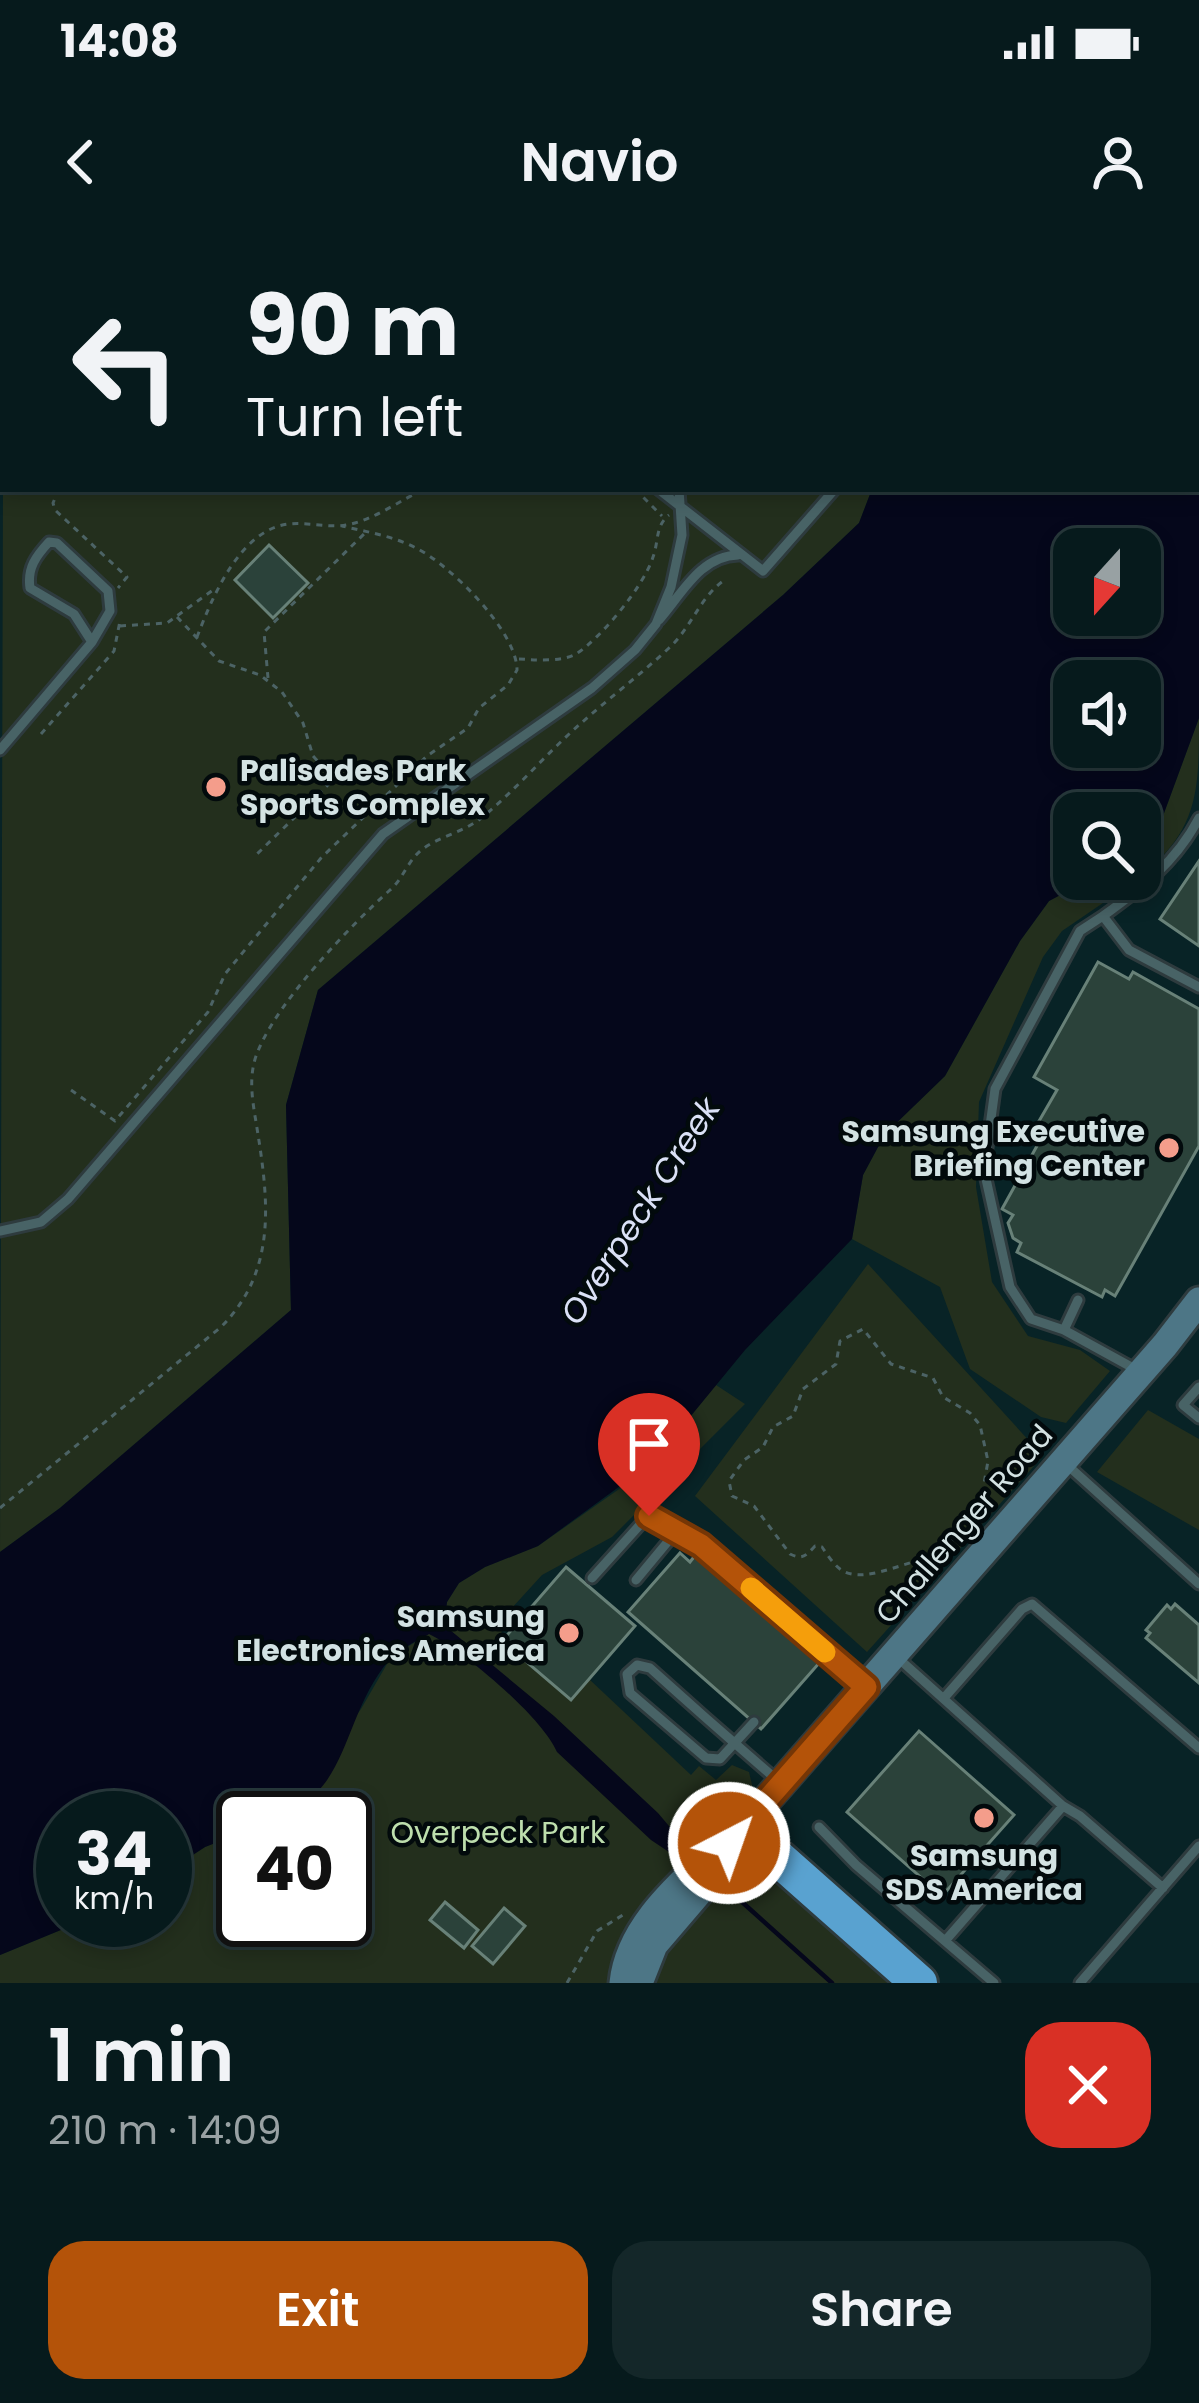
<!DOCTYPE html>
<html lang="en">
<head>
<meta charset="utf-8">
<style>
  :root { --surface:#061a1c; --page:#142729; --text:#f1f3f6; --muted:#98a1a3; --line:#27383b; --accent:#b45309 }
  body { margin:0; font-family:Poppins,sans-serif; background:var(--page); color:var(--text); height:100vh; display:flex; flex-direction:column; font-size:45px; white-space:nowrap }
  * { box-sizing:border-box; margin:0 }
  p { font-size:39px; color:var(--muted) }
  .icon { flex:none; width:66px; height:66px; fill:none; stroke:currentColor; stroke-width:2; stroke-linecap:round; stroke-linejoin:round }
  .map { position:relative; height:1743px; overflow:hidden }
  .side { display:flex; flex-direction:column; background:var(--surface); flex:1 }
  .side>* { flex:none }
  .hud { position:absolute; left:0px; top:0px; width:1200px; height:252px; box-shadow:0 6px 18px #0003,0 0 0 3px var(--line); background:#061a1c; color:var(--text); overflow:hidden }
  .needle { width:78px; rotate:201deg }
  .tools { position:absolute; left:1053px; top:288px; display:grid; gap:24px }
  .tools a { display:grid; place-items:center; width:108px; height:108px; border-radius:24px; background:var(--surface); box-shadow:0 6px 18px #0003,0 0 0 3px var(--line); font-size:60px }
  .speed { position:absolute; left:36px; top:1551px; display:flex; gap:24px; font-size:60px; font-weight:700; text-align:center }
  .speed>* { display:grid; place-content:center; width:156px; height:156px; border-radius:50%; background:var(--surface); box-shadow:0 6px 18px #0003,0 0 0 3px var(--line); line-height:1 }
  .speed small { font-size:30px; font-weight:400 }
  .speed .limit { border:6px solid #111; border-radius:18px; background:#fff; color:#111 }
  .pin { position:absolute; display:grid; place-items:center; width:102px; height:102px; color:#fff; margin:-123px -51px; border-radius:50% 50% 50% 0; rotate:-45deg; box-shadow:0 0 12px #0007 }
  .pin .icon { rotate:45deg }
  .me { position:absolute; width:132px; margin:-66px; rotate:41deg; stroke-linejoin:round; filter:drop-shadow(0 0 9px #0008) }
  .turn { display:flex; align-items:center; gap:42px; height:252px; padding:0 48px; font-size:54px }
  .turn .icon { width:156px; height:156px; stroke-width:2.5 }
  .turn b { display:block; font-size:84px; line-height:102px }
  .round { display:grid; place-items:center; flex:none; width:126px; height:126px; border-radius:36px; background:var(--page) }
  .overview { display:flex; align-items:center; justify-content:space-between; height:204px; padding:0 48px }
  h1 { font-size:72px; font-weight:600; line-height:90px }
  .cta { display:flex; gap:24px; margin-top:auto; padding:24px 48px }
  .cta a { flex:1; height:138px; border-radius:36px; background:var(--accent); color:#fff; font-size:48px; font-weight:600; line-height:138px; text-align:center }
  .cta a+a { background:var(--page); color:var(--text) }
  .status { display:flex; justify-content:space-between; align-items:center; height:84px; padding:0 60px; background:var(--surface); direction:ltr }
  .status svg { height:33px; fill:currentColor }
  header { display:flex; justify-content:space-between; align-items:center; height:156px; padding:0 48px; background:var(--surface); font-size:54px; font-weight:600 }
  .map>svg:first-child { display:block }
  .built { fill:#052d31 }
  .green { fill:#232f1d }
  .water { fill:#05071b; fill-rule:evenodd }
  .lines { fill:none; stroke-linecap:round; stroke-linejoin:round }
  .stream { stroke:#05071b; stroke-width:4.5 }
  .building { fill:#2b423a; stroke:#688178; stroke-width:3 }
  .lane-casing { stroke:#2e3b3e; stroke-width:15 }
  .secondary-casing { stroke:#2e3b3e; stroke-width:33 }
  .highway-casing { stroke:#2e3b3e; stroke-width:42 }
  .path { stroke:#4c6365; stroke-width:3; stroke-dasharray:6 6; stroke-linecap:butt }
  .lane { stroke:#486366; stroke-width:9 }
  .secondary { stroke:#4d7686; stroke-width:27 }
  .highway { stroke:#59a2d0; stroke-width:36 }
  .route-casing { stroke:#753606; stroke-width:30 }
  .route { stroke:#b45309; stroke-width:21 }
  .slow { stroke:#f59e0b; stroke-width:21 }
  .poi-dot { fill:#f49d8b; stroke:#020a0c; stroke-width:4.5 }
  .labels { text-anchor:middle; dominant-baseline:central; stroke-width:9; stroke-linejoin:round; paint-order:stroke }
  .poi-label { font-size:30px; font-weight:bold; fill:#d3e2e3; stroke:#020a0c; text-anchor:end }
  .street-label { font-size:30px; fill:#d3e2e3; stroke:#020a0c }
  .park-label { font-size:30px; fill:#bddead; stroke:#020a0c }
  .water-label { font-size:33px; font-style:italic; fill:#dbe1f6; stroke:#020a0c }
</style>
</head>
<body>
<div class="status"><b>14:08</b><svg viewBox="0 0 49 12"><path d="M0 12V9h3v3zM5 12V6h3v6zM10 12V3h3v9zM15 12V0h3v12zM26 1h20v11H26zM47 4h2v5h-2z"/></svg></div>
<header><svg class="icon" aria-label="back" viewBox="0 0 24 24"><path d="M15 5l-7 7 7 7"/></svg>Navio<svg class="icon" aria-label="person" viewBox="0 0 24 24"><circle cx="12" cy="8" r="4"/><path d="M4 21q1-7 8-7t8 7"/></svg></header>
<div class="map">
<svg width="1199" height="1743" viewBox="0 0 1199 1743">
  <rect width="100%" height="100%" fill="#082326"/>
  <path class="built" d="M0 0H192L3 3 0 245Z"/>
  <path class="green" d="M192 0H877L879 3H190Z
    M3 240V249H872L859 283 783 355 318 750 286 865 291 1070 60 1268 0 1312Z
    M1199 478C1199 551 1199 589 1140 637V611L1153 603Z
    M1090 639H1138L1062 691 1043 717 979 862 976 947 992 1042 1028 1096 1080 1110 1110 1131 1066 1183 1041 1177 970 1129 940 1047 852 999 863 935 885 894 945 836 1020 701 1049 661Z
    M868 1024 1043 1216 867 1412 695 1256Z
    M716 1145 745 1164 612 1297 542 1335 501 1380 502 1400 570 1460 589 1439 691 1535 699 1526 716 1540 732 1525 749 1532 753 1549 722 1587 898 1743H0V1715L85 1680H165V1633L205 1607 243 1592V1680H345V1578H275L284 1574 361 1469 391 1417 443 1385 447 1362 459 1343 485 1327 538 1306 679 1207 685 1183Z
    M1148 1170 1199 1199V1290L1097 1232Z"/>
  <path class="water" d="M883 0H1199V478L1153 603 1140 611V573H1074V639H1090L1049 661 1020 701 945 836 885 894 863 935 852 999 745 1110 685 1183 679 1207 658 1229 642 1230 538 1306 485 1327 459 1343 447 1362 444 1385 554 1476 658 1573 685 1605 675 1616 651 1600 557 1512C542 1477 464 1411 429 1394 417 1401 399 1409 390 1419 334 1484 354 1578 243 1578V1592L205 1607 165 1633V1578H63V1680H85L0 1715V1312L60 1268 291 1070 286 865 318 750 783 355 859 283 872 249H1197V3ZM1074 309H1140V375H1074ZM1074 441H1140V507H1074Z"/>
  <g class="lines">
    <path class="stream" d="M732 1653 832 1743"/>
  </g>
  <path class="building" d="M19 0H195L17 3Z
    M269 305 308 343 273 378 235 340Z
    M1199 621V706L1160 679Z
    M1098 722 1129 739 1133 732 1199 769V906L1115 1056 1105 1050 1102 1057 1017 1012 1021 1003 1013 998 1008 983 1013 975 1002 969 1043 895 1035 888 1057 850 1034 837Z
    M680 1313 690 1322 697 1313 821 1421 761 1489 628 1372Z
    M566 1327 635 1386 571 1460 502 1401Z
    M1175 1364 1199 1385V1443L1146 1398 1150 1393 1146 1390 1167 1365 1171 1369Z
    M919 1491 1014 1575 942 1656 847 1572Z
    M445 1662 478 1690 464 1708 430 1680Z
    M504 1668 525 1686 493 1724 472 1706Z"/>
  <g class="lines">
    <g class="lane-casing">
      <path id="lane" d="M821 0 823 3
        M722 3 724 0
        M0 203 3 205
        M658 249 763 331 835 249
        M49 302 57 303 108 351 110 371 92 402 74 374 30 348C27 328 36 316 49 302Z
        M659 380C682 354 700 316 738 315
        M0 510 92 402
        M1103 676C1142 648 1176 622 1199 578
        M0 991 41 982 68 959 383 594 592 448 635 410 656 384 671 347 682 295 679 249
        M1064 1090 1078 1060
        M1135 1129 1064 1090 1031 1079 1010 1047 984 930 995 849 1080 691 1103 676 1129 710 1199 747
        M1199 1147 1183 1165 1199 1178
        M1065 1223 1199 1344
        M592 1338 647 1277 655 1276 675 1293
        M636 1340 675 1293 689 1296 862 1444
        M898 1418 1063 1566 1080 1576 1163 1648
        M944 1458 1022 1369 1032 1364 1199 1508
        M754 1482 720 1519 706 1518 630 1453 627 1434 637 1425 650 1428C692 1466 734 1503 777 1540
        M819 1587 856 1625 994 1743
        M945 1701 1063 1566
        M1080 1743 1199 1606"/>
    </g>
    <g class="secondary-casing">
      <path id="secondary" d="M623 1743C628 1692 671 1652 706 1619
        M639 1743 654 1705 701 1650 729 1603 1165 1105 1199 1061"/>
    </g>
    <g class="highway-casing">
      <path id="highway" d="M743 1587 919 1743"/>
    </g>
    <path class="path" d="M59 249 53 263 55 270 127 337 118 348
      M635 249 662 276
      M177 377 219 421 260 435 282 452 303 483 313 516 334 539 256 615
      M120 386 167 383 213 350
      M197 397C212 358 240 289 289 284 308 282 328 288 346 285 372 281 401 260 424 249
      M519 419C535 420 562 422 576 414 601 398 644 346 653 317 659 301 655 286 669 275
      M268 438 264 392 365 293
      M41 494 114 411 120 381
      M71 850 115 881 208 772 225 734 321 618 427 516 468 488 479 468 508 445 517 430C517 391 449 324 416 308 393 296 367 292 342 286
      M0 1268 221 1087C279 1029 268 956 256 882 252 858 248 834 258 811 278 761 350 686 390 650 404 638 408 619 424 608 441 596 463 592 480 579 515 551 545 515 579 485 608 459 640 435 669 408 692 387 700 356 726 339
      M948 1315 956 1287 982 1255 988 1221 980 1185 970 1173 943 1157 933 1138 891 1124 863 1089 840 1101 836 1124 803 1149 793 1176 773 1187 763 1207 744 1220 729 1241 732 1256 754 1266 790 1314C802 1320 806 1316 815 1306L822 1307C827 1314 833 1324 840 1329 867 1349 919 1310 951 1318
      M567 1743 597 1691 626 1673"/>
    <use href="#lane" class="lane"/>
    <use href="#secondary" class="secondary"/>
    <use href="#highway" class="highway"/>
  </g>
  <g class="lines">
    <g class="route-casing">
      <path id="route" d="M649 1276 701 1305 866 1447 729 1603"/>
    </g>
    <use href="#route" class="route"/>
    <path class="slow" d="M751 1348 825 1412"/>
  </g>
  <g class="poi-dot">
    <circle cx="216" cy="547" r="12"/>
    <circle cx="1169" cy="908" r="12"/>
    <circle cx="569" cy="1393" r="12"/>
    <circle cx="984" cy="1578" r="12"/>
  </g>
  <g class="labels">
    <g class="poi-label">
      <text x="240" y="530" text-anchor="start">Palisades Park<tspan x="240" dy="34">Sports Complex</tspan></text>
      <text x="1145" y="891">Samsung Executive<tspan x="1145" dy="34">Briefing Center</tspan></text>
      <text x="545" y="1376">Samsung<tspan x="545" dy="34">Electronics America</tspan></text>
      <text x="984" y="1615" text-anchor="middle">Samsung<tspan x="984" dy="34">SDS America</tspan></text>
    </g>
    <g class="street-label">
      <text transform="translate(964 1284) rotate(-49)">Challenger Road</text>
    </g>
    <g class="park-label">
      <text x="498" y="1592">Overpeck Park</text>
    </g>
    <g class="water-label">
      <text transform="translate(640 971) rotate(-57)">Overpeck Creek</text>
    </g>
  </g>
</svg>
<div class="tools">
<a><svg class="needle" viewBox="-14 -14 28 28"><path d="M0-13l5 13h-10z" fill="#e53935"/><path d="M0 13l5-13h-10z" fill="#98a1a3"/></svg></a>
<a><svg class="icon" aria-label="sound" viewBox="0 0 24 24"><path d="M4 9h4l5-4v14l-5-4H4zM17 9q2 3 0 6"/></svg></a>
<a><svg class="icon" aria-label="search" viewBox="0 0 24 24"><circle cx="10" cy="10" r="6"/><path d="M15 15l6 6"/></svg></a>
</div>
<div class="speed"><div>34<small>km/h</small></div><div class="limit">40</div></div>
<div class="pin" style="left:649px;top:1276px;background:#d93025"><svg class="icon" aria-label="arrive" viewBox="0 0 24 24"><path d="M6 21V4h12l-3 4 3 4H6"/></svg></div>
<svg class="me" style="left:729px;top:1603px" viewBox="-20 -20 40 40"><circle r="17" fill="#b45309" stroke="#fff" stroke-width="3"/><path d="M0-11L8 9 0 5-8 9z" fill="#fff"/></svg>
<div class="hud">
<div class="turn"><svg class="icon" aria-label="left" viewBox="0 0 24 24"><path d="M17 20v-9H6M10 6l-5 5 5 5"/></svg><div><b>90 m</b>Turn left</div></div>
</div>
</div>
<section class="side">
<div class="overview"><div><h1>1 min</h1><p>210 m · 14:09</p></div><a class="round" style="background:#d93025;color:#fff"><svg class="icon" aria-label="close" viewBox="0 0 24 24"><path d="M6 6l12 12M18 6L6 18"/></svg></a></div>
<div class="cta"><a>Exit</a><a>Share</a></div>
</section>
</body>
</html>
